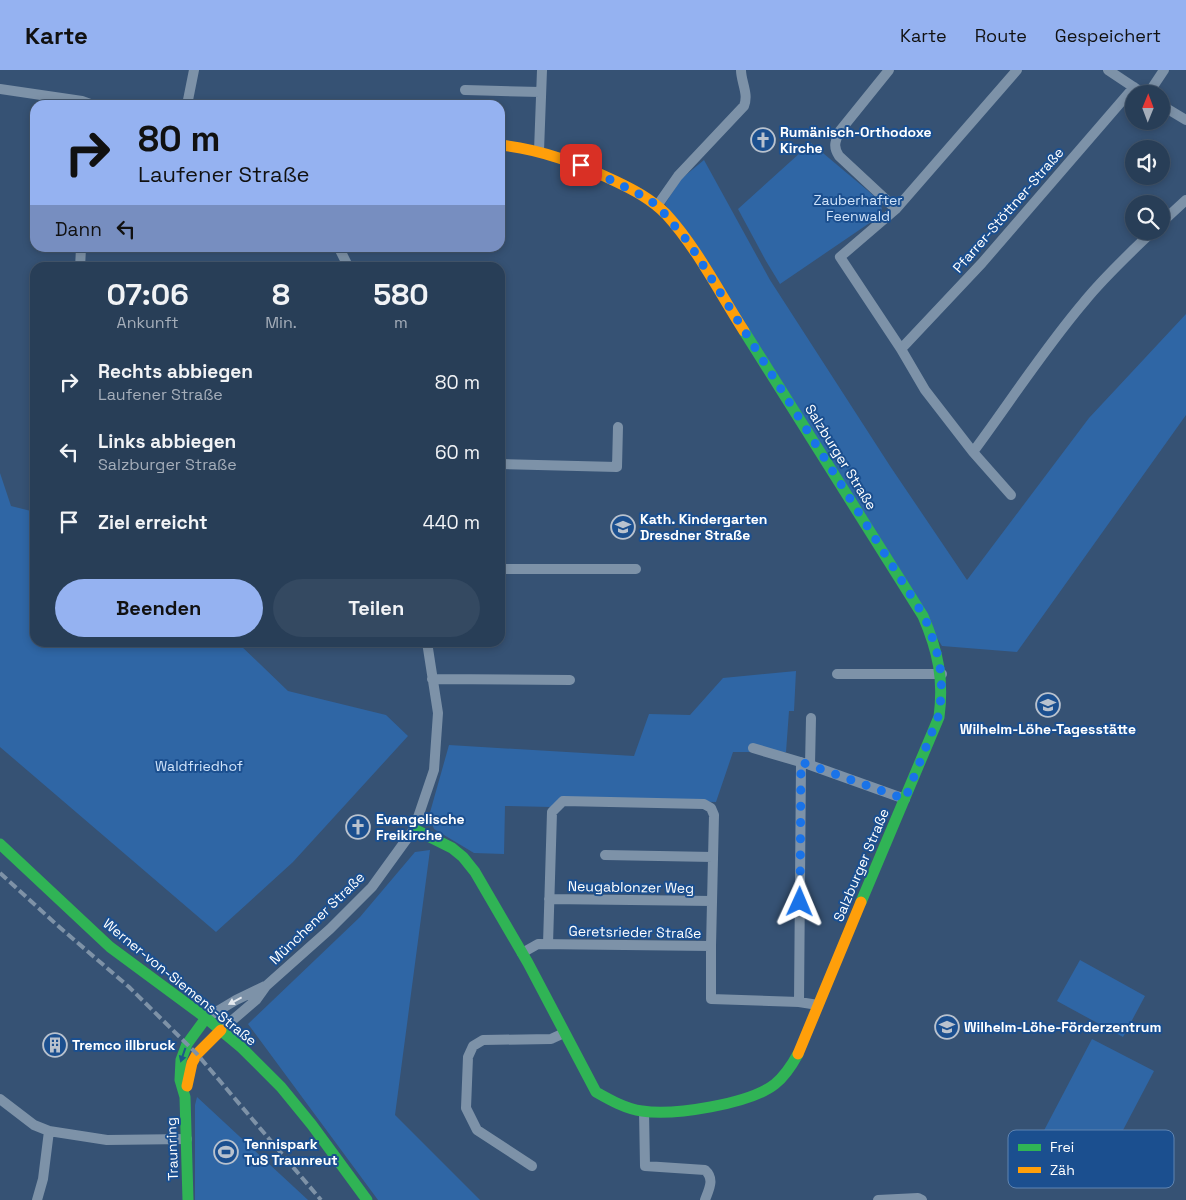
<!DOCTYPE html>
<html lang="de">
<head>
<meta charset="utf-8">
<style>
  :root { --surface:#283e57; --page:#344961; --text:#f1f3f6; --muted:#a5aeba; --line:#44576d; --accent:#95b2f1 }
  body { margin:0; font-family:"Space Grotesk",sans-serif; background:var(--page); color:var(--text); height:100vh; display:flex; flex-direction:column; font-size:19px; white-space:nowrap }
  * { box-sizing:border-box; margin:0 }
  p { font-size:16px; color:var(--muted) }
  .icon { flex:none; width:28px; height:28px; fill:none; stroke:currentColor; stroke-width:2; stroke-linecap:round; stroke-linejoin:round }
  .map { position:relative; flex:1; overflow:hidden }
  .details { position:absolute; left:30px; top:192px; width:475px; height:385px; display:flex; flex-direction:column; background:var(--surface); border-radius:15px; box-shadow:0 2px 8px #0003,0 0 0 1px var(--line) }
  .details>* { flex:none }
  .top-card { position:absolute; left:30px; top:30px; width:475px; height:152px; border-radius:15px; box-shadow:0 2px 8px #0003,0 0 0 1px var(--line); background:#95b2f1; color:#111; overflow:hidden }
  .needle { width:32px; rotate:1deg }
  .controls { position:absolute; left:1125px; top:15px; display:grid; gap:10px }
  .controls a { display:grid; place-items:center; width:45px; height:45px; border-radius:50%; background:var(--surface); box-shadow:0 2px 8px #0003,0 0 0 1px var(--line); font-size:25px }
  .pin { position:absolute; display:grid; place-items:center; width:42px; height:42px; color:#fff; margin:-21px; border-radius:10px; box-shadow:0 2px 8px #0006 }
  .me { position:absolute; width:55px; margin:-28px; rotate:1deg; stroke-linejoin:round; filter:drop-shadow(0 0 4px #0008) }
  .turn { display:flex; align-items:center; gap:18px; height:105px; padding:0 25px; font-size:22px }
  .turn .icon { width:65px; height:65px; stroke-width:2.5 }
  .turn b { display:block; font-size:35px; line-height:42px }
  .then { display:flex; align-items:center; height:48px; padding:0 25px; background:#0003; gap:10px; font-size:19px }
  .eta { display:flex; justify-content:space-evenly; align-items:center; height:85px; text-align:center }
  .eta b { font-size:30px; font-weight:600; line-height:35px }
  .primary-button { display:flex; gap:10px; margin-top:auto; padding:10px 25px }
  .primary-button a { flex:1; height:58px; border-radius:30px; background:var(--accent); color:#111; font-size:20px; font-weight:600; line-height:58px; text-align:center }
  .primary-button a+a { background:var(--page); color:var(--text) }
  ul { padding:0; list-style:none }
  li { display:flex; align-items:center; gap:15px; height:70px; padding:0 25px }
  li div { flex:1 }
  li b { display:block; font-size:19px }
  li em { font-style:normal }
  header { display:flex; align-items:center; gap:30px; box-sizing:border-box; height:70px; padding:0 25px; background:var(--accent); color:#111 }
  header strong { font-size:24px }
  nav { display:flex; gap:28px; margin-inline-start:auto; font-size:18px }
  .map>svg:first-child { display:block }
  .green { fill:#2f66a5 }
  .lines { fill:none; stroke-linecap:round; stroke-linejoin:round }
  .street { stroke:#7d92a8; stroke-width:10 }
  .fast { stroke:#30b455; stroke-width:11 }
  .slow { stroke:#ff9f0a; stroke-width:11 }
  .rail { stroke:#7e92a7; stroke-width:4; stroke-dasharray:9 4; stroke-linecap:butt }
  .oneway { fill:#e5e9ee }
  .oneway2 { fill:#1d5989 }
  .route { stroke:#1a73e8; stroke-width:9; stroke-dasharray:0 16.2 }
  .labels { text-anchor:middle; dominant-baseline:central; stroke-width:4; stroke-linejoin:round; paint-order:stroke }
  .poi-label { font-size:14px; font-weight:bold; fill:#fff; stroke:#1b4f8f; text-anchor:start }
  .park-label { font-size:14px; fill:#cfe3fa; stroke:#1b4f8f }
  .street-label { font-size:14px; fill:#fff; stroke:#1b4f8f }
  .key { fill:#1b4f8f; stroke:#5f84b1; stroke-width:1 }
  .key-label { font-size:14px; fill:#fff }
</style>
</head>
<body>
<header>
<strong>Karte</strong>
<nav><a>Karte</a><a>Route</a><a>Gespeichert</a></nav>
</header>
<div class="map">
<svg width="1186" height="1130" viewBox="0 0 1186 1130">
  <rect width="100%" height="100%" fill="#365274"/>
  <path class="green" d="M811 73 879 130 882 139 871 152 780 214 766 191 738 139Z
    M704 90 770 210 890 396 967 510 1089 348 1186 244V345L1017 582 942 576 665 134 681 109Z
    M0 403 11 436 35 442V572L238 573 288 621 386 645 408 666 293 792 216 862 0 677Z
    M796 601 794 641H789L786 682H733L716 732 563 728 551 737 505 736 504 784 474 783 434 759 429 746 449 675 634 686 649 644 690 645 723 608Z
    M430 780 395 1045 480 1130H378L248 954 360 847 415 782Z
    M1080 890 1145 926 1123 967 1057 931Z
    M1092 969 1154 1001 1101 1102 1039 1070Z
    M197 1027 308 1130H195V1035Z"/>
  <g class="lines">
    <path class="street" d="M889 0 839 62C835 72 833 77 839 86L896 139 840 187 901 279 925 320 973 382 1011 425
      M1108 0 1144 24
      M0 19 82 31 93 35
      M465 20 540 22
      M1148 24 1164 0
      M187 35 194 0
      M1161 35 1186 50
      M539 81 542 0
      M657 136 678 106 744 36C749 24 741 12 741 0
      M896 139 1017 0
      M1161 153 1186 130
      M339 178 349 198
      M80 198 81 178
      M901 279 982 193 1134 17
      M973 382C1010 332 1044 279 1084 232 1105 206 1129 184 1153 161
      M500 394 617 397 618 357
      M500 499H636
      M837 604H942
      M432 609 570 610
      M811 648 810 695 905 729
      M753 678 807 694
      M605 785 713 787
      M549 829 712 831
      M548 874 552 742 563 731 704 734 711 738 714 745 711 876
      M522 883 538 874 711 876V929L799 932 818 935
      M799 932 801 692
      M206 948 236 930 265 916
      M221 960 256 930 266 916 330 859 372 817 414 759 434 700 438 643 427 572
      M0 1029 34 1055 49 1061 107 1070 187 1069
      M644 1041 645 1096 705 1100C715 1109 709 1119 705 1130
      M532 1096 477 1060 466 1038 468 987 473 976 483 970 551 969 564 963
      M37 1130 43 1109 49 1061
      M878 1130 918 1128 922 1130"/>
    <path class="fast" d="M744 261 923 546C938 581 944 609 939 647L861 832
      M414 759 452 778 463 787 475 802 528 893 596 1022C610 1030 626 1039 642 1041 673 1046 750 1034 775 1014 785 1006 792 995 798 984
      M0 774 110 877 206 948 242 978 281 1017 312 1055 367 1130
      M188 1130 185 1027 180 1010 181 990 187 974 206 948"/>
    <path class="slow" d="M500 75C541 79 578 93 615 111 634 120 651 129 666 144 697 178 719 222 744 261
      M798 984 861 832
      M187 1016 192 993 197 984 221 960"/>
    <path class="rail" d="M0 803 57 855 129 917 197 984 321 1130"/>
  </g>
  <defs><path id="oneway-solid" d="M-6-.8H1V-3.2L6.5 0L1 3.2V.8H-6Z" transform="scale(1.25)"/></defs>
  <use class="oneway" href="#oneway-solid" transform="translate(235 931) rotate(152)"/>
  <use class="oneway2" href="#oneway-solid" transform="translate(183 985) rotate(109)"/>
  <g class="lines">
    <path class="route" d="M581 95 645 127 658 136 689 173 924 546C939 582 946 608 938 647L905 729 801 692 800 832"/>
  </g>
  <defs>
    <g id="church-ring" transform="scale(1.25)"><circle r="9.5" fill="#1b4f8f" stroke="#b9c2ce" stroke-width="1.5"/><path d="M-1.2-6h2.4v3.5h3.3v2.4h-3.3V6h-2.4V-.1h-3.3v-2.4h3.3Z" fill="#b9c2ce"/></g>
    <g id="school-ring" transform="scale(1.25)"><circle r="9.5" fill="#1b4f8f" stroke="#b9c2ce" stroke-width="1.5"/><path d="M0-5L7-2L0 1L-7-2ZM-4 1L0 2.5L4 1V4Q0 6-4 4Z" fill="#b9c2ce"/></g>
    <g id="building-ring" transform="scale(1.25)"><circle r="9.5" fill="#1b4f8f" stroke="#b9c2ce" stroke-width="1.5"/><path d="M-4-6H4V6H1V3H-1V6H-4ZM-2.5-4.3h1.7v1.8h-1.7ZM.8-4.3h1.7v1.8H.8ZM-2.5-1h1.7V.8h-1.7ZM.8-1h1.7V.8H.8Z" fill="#b9c2ce"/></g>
    <g id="stadium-ring" transform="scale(1.25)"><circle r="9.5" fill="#1b4f8f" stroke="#b9c2ce" stroke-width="1.5"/><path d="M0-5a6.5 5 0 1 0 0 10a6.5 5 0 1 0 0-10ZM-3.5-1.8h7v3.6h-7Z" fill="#b9c2ce"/></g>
  </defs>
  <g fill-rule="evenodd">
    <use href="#church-ring" x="763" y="70"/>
    <use href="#school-ring" x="623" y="457"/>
    <use href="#school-ring" x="1048" y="635"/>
    <use href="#church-ring" x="358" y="757"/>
    <use href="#school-ring" x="947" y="957"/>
    <use href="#building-ring" x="55" y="975"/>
    <use href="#stadium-ring" x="226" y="1082"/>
  </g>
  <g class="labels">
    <g class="poi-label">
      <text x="780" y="62">Rumänisch-Orthodoxe<tspan x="780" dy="16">Kirche</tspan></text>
      <text x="640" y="449">Kath. Kindergarten<tspan x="640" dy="16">Dresdner Straße</tspan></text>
      <text x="1048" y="659" text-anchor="middle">Wilhelm-Löhe-Tagesstätte</text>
      <text x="376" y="749">Evangelische<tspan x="376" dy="16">Freikirche</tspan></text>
      <text x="964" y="957">Wilhelm-Löhe-Förderzentrum</text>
      <text x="72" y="975">Tremco illbruck</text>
      <text x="244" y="1074">Tennispark<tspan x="244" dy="16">TuS Traunreut</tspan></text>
    </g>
    <g class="park-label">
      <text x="858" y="130">Zauberhafter<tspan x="858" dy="16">Feenwald</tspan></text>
      <text x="199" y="696">Waldfriedhof</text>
    </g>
    <g class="street-label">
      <text transform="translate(1008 140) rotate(-49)">Pfarrer-Stöttner-Straße</text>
      <text transform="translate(841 387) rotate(58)">Salzburger Straße</text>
      <text transform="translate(861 795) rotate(-67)">Salzburger Straße</text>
      <text transform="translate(631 817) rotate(1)">Neugablonzer Weg</text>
      <text transform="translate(317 848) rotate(-44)">Münchener Straße</text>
      <text transform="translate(635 862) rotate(1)">Geretsrieder Straße</text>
      <text transform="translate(180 912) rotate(39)">Werner-von-Siemens-Straße</text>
      <text transform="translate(172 1079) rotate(-92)">Traunring</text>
    </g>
  </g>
  <rect x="1008" y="1060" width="166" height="58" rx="8" class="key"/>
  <rect x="1018" y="1074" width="23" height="7" fill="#30b455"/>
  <rect x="1018" y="1097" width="23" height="6" fill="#ff9f0a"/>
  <g class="key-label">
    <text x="1050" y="1082">Frei</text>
    <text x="1050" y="1105">Zäh</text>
  </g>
</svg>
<div class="controls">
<a><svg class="needle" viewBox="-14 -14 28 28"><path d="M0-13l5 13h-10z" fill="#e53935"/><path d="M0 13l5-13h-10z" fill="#a5aeba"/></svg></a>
<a><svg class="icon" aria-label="sound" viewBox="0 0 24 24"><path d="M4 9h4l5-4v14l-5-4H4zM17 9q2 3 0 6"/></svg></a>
<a><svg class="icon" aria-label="search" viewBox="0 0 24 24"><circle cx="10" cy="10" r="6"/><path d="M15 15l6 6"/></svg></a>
</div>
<div class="pin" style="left:581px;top:95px;background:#d93025"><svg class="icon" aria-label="arrive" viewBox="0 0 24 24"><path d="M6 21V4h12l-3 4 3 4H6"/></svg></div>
<svg class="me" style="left:800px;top:832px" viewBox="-20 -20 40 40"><path d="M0-17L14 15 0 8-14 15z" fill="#1a73e8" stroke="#fff" stroke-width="4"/></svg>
<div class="top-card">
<div class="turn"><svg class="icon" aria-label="right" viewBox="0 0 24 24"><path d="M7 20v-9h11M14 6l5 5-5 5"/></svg><div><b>80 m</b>Laufener Straße</div></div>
<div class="then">Dann<svg class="icon" aria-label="left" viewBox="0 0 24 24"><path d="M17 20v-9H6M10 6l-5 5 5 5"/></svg></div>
</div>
<section class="details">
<div class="eta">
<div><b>07:06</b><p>Ankunft</p></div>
<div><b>8</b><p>Min.</p></div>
<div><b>580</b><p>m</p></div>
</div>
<ul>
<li><svg class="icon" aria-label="right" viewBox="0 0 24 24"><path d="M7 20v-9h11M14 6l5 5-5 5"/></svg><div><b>Rechts abbiegen</b><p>Laufener Straße</p></div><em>80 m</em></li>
<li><svg class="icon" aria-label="left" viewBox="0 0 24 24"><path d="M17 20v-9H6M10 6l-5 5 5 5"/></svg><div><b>Links abbiegen</b><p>Salzburger Straße</p></div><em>60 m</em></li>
<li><svg class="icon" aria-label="arrive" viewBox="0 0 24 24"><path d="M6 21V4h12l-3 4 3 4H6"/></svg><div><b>Ziel erreicht</b></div><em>440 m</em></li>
</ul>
<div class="primary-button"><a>Beenden</a><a>Teilen</a></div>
</section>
</div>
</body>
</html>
